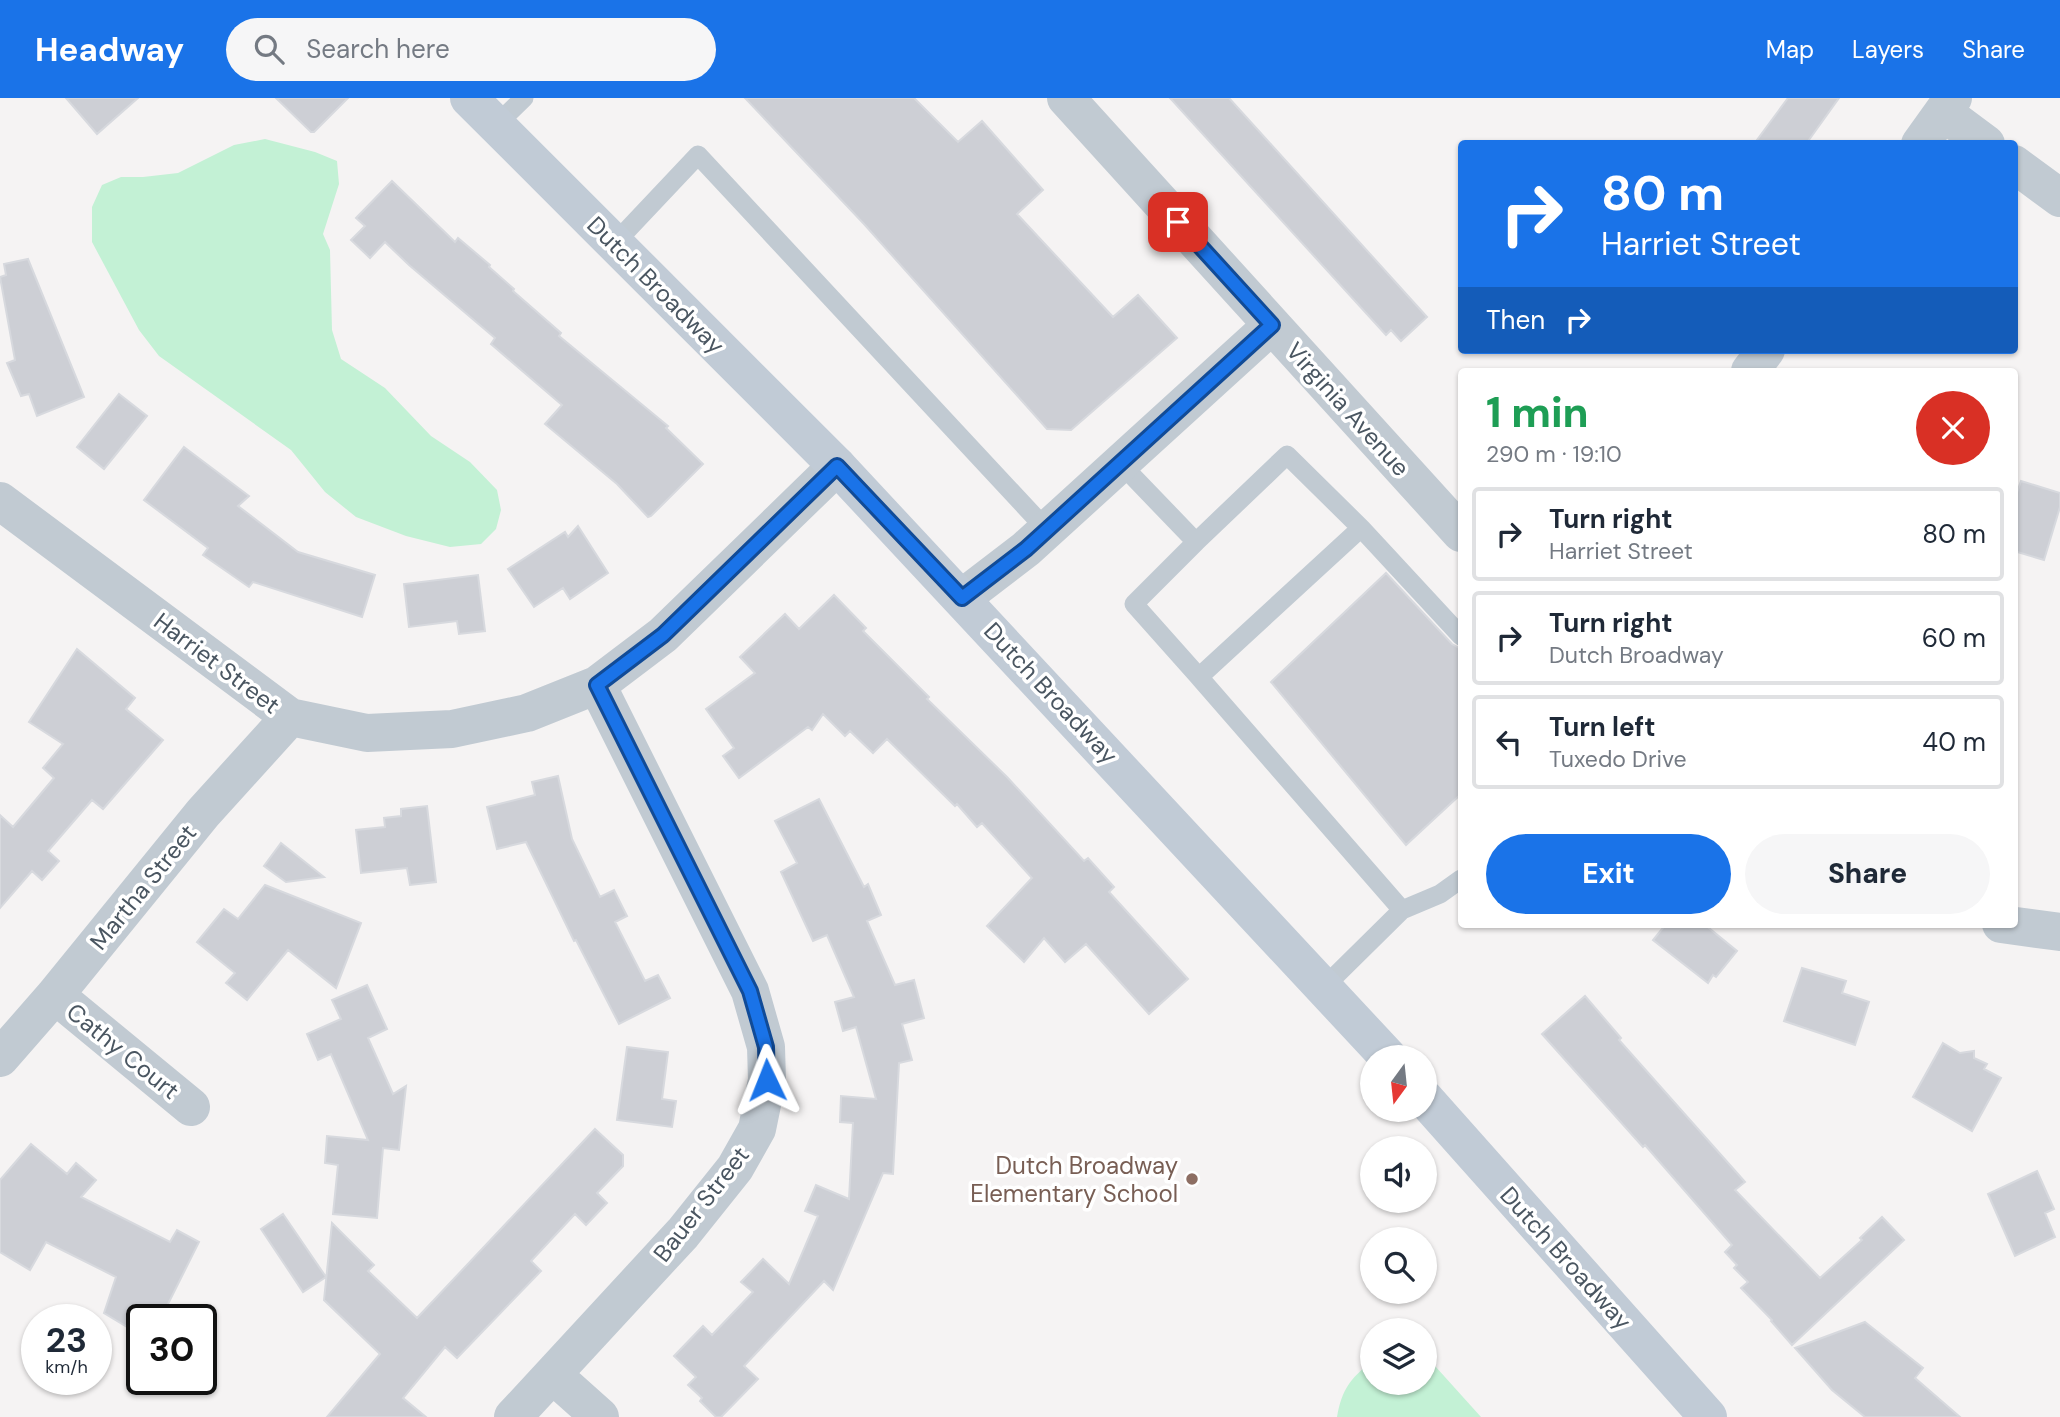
<!DOCTYPE html>
<html lang="en">
<head>
<meta charset="utf-8">
<style>
  :root { --surface:#fff; --page:#f6f6f7; --text:#1f2937; --muted:#747a83; --line:#e0e1e3; --accent:#1a73e8 }
  body { margin:0; font-family:"DM Sans",sans-serif; background:var(--page); color:var(--text); height:100vh; display:flex; flex-direction:column; font-size:26px; white-space:nowrap }
  * { box-sizing:border-box; margin:0 }
  p { font-size:23px; color:var(--muted) }
  .icon { flex:none; width:38px; height:38px; fill:none; stroke:currentColor; stroke-width:2; stroke-linecap:round; stroke-linejoin:round }
  .map { position:relative; flex:1; overflow:hidden }
  .panel { position:absolute; left:1458px; top:270px; width:560px; height:560px; display:flex; flex-direction:column; background:var(--surface); border-radius:7px; box-shadow:0 2px 5px #0004 }
  .panel>* { flex:none }
  .top-card { position:absolute; left:1458px; top:42px; width:560px; height:214px; border-radius:7px; box-shadow:0 2px 5px #0004; background:#1a73e8; color:#fff; overflow:hidden }
  .needle { width:46px; rotate:195deg }
  .buttons { position:absolute; left:1360px; top:947px; display:grid; gap:14px }
  .buttons a { display:grid; place-items:center; width:77px; height:77px; border-radius:50%; background:var(--surface); box-shadow:0 2px 5px #0004; font-size:35px }
  .speed { position:absolute; left:21px; top:1206px; display:flex; gap:14px; font-size:35px; font-weight:700; text-align:center }
  .speed>* { display:grid; place-content:center; width:91px; height:91px; border-radius:50%; background:var(--surface); box-shadow:0 2px 5px #0004; line-height:1 }
  .speed small { font-size:18px; font-weight:400 }
  .speed .limit { border:4px solid #111; border-radius:10px; background:#fff; color:#111 }
  .pin { position:absolute; display:grid; place-items:center; width:60px; height:60px; color:#fff; margin:-30px; border-radius:14px; box-shadow:0 4px 10px #0006 }
  .me { position:absolute; width:77px; margin:-38px; rotate:358deg; stroke-linejoin:round; filter:drop-shadow(0 0 5px #0008) }
  .turn { display:flex; align-items:center; gap:24px; height:147px; padding:0 28px; font-size:32px }
  .turn .icon { width:91px; height:91px; stroke-width:2.5 }
  .turn b { display:block; font-size:49px; line-height:60px }
  .then { display:flex; align-items:center; height:66px; padding:0 28px; background:#0003; gap:14px; font-size:26px }
  .round { display:grid; place-items:center; flex:none; width:74px; height:74px; border-radius:37px; background:var(--page) }
  .overview { display:flex; align-items:center; justify-content:space-between; height:119px; padding:0 28px }
  h1 { font-size:42px; font-weight:800; line-height:52px; color:#1e9e55 }
  .action { display:flex; gap:14px; margin-top:auto; padding:14px 28px }
  .action a { flex:1; height:80px; border-radius:42px; background:var(--accent); color:#fff; font-size:28px; font-weight:800; line-height:80px; text-align:center }
  .action a+a { background:var(--page); color:var(--text) }
  ul { padding:0; list-style:none }
  li { display:flex; align-items:center; gap:21px; height:94px; margin:0 14px 10px; padding:0 14px; border:4px solid var(--line); border-radius:7px }
  li div { flex:1 }
  li b { display:block; font-size:26px }
  li em { font-style:normal }
  header { display:flex; align-items:center; gap:42px; box-sizing:border-box; height:98px; padding:0 35px; background:var(--accent); color:#fff }
  header strong { font-size:33px }
  nav { display:flex; gap:38px; margin-inline-start:auto; font-size:24px }
  .search { width:490px; height:63px; background:var(--page); display:flex; align-items:center; gap:18px; box-sizing:border-box; padding:0 24px; border-radius:38px; color:var(--muted); font-size:26px }
  .map>svg:first-child { display:block }
  .green { fill:#c3f1d5 }
  .building { fill:#cdcfd5; stroke:#d7d9de; stroke-width:2 }
  .lines { fill:none; stroke-linecap:round; stroke-linejoin:round }
  .service { stroke:#c1cad2; stroke-width:19 }
  .minor { stroke:#c1cad2; stroke-width:38 }
  .secondary { stroke:#c1cbd6; stroke-width:38 }
  .route-casing { stroke:#114b97; stroke-width:18 }
  .route { stroke:#1a73e8; stroke-width:12 }
  .education-dot { fill:#8d6e63; stroke:#fff; stroke-width:2.5 }
  .labels { text-anchor:middle; dominant-baseline:central; stroke-width:7; stroke-linejoin:round; paint-order:stroke }
  .street-label { font-size:24px; fill:#4a5661; stroke:#fff }
  .education-label { font-size:24px; fill:#785e54; stroke:#fff; text-anchor:end }
</style>
</head>
<body>
<header>
<strong>Headway</strong>
<div class="search"><svg class="icon" aria-label="search" viewBox="0 0 24 24"><circle cx="10" cy="10" r="6"/><path d="M15 15l6 6"/></svg>Search here</div>
<nav><a>Map</a><a>Layers</a><a>Share</a></nav>
</header>
<div class="map">
<svg width="2060" height="1319" viewBox="0 0 2060 1319">
  <rect width="100%" height="100%" fill="#f5f3f3"/>
  <path class="green" d="M265 41 315 54 337 63 339 86 323 136 330 152 332 232 341 261 385 290 431 338 470 364 497 392 501 412 496 431 481 446 450 449 406 438 356 419 325 394 291 352 159 258 139 232 92 144V109L102 87 121 79H143L178 75 234 47Z
    M1426 1258 1481 1319H1337C1342 1291 1350 1281 1372 1263V1284H1424Z"/>
  <path class="building" d="M66 0H138L97 36Z
    M276 0H348L314 34H311Z
    M745 0H914L958 44 982 23 1043 92 1017 116 1113 219 1138 197 1177 240 1071 332 1047 331 864 126Z
    M1170 0H1229L1427 219 1401 243 1391 232 1386 237Z
    M1788 0H1839L1806 46H1754Z
    M392 83 455 144 458 140 490 167 489 169 514 191 513 193 561 235 559 238 668 328 666 330 703 366 651 418 648 419 617 386 545 326 562 307 491 246 495 240 409 167 385 144 370 160 351 142 365 128 356 120Z
    M28 161 84 299 37 318 29 296 21 298 7 265 15 262 0 179 6 177 4 166Z
    M119 296 147 318 104 371 77 349Z
    M184 349 249 398 238 408 298 454 375 477 362 519 253 484 249 489 203 457 208 450 144 402Z
    M2021 383 2060 395V409L2044 462 2014 453V403Z
    M578 428 608 475 570 501 563 490 534 509 508 471 565 434 568 439Z
    M1386 475 1452 546 1461 551V696L1406 747 1271 584Z
    M478 477 485 533 459 536 457 523 409 529 404 486Z
    M834 497 866 530 863 533 929 599 927 601 1007 679 1084 763 1088 760 1114 789 1109 794 1188 881 1149 916 1086 846 1065 864 1044 840 1024 864 987 828 1032 780 982 725 977 729 957 706 955 708 887 641 873 655 850 633 845 638 823 616 812 632 808 629 739 680 723 658 734 650 706 611 755 575 740 559 785 516 799 531Z
    M77 551 135 600 126 611 163 642 103 711 92 702 48 753 59 763 42 782 32 773 0 810V717L13 729 54 680 43 670 63 646 29 624Z
    M558 678 572 741 600 799 614 792 627 818 615 824 645 883 658 877 670 900 619 926 576 842 574 843 526 744 497 751 487 709 535 697 532 684Z
    M819 701 864 789 868 786 881 817 867 823 895 887 914 882 924 920 902 926 912 962 899 965 893 1076 883 1075 833 1192 824 1183 744 1268 758 1281 721 1319H716L700 1303 702 1300 688 1287 696 1279 674 1258 703 1228 712 1237 753 1194 741 1184 763 1161 789 1186 818 1118 805 1113 816 1087 849 1101 853 1025 840 1024 841 998 876 1001 856 929 843 933 835 904 854 899 827 837 813 843 781 774 797 765 775 723Z
    M427 708 436 784 410 787 407 770 361 775 356 732 385 729 384 720 401 718V711Z
    M281 745 324 779 286 784 264 768Z
    M265 787 361 825 336 890 288 852 247 902 226 885 235 875 197 844 224 811 238 821Z
    M1666 826H1704L1737 853 1716 879 1713 877 1708 885 1653 842Z
    M1802 870 1846 883 1842 895 1869 904 1855 947 1784 923Z
    M367 887 387 931 368 940 393 996 406 988 399 1052 383 1050 377 1120 333 1116 338 1067 325 1065 327 1038 368 1042 331 956 318 962 307 936 341 921 332 902Z
    M1585 898 1621 940 1619 942 1745 1084 1735 1092 1820 1180 1862 1142 1860 1140 1882 1119 1904 1142 1792 1247 1771 1223 1772 1222 1741 1190 1748 1184 1734 1170 1737 1167 1725 1154 1732 1147 1645 1047 1643 1049 1542 936Z
    M1943 945 1960 955 1974 953V960L1987 966 1984 971 2001 980 1972 1033 1913 999Z
    M627 949 668 954 662 1001 676 1003 672 1029 617 1022Z
    M595 1031 623 1057V1068L597 1095 607 1105 586 1127 575 1116 531 1163 541 1173 457 1260 445 1249 403 1300 426 1319H327L380 1256 324 1202 332 1125 374 1167 368 1173 417 1220Z
    M31 1046 67 1076 76 1065 96 1082 81 1099 170 1144 177 1132 199 1144 160 1222H142V1238L104 1215 116 1179 46 1144 30 1172 0 1154V1082Z
    M2037 1073 2054 1111 2045 1115 2055 1139 2015 1158 1988 1096Z
    M283 1116 326 1179 303 1194 261 1131Z
    M1865 1224 1923 1270 1915 1280 1960 1319H1865L1832 1292 1795 1250Z"/>
  <g class="lines">
    <path class="service" d="M496 27 524 0
      M614 146 698 57 1047 432
      M1120 365 1196 444 1287 357 1361 430 1199 579 1134 506 1196 444
      M1361 430 1461 538
      M1199 579 1402 812
      M1324 889 1402 812 1440 796 1461 781"/>
    <path class="minor" d="M1066 0 1461 435
      M1943 14 1986 46
      M1920 46 1953 0
      M2014 66 2060 100
      M1750 273 1766 252
      M0 403 290 619 367 635 452 631 527 615 597 587 663 537 837 368
      M962 500 1026 451 1272 227
      M2001 826 2060 834
      M55 897 191 1009
      M0 960 55 897 203 715 290 619
      M553 1277 600 1319
      M513 1319 683 1135 735 1070 757 1031 767 982 766 949 750 893 597 587"/>
    <path class="secondary" d="M469 0 837 368 1388 959
      M1424 1000 1708 1319"/>
  </g>
  <g class="lines">
    <g class="route-casing">
      <path id="route" d="M767 982 766 949 750 893 597 587 663 537 837 368 962 500 1026 451 1272 227 1178 124"/>
    </g>
    <use href="#route" class="route"/>
  </g>
  <circle class="education-dot" cx="1192" cy="1081" r="7"/>
  <g class="labels">
    <g class="street-label">
      <text transform="translate(656 187) rotate(45)">Dutch Broadway</text>
      <text transform="translate(1348 311) rotate(48)">Virginia Avenue</text>
      <text transform="translate(217 565) rotate(37)">Harriet Street</text>
      <text transform="translate(1051 595) rotate(47)">Dutch Broadway</text>
      <text transform="translate(143 789) rotate(-51)">Martha Street</text>
      <text transform="translate(123 953) rotate(39)">Cathy Court</text>
      <text transform="translate(701 1106) rotate(-52)">Bauer Street</text>
      <text transform="translate(1566 1160) rotate(48)">Dutch Broadway</text>
    </g>
    <g class="education-label">
      <text x="1178" y="1067">Dutch Broadway<tspan x="1178" dy="28">Elementary School</tspan></text>
    </g>
  </g>
</svg>
<div class="buttons">
<a><svg class="needle" viewBox="-14 -14 28 28"><path d="M0-13l5 13h-10z" fill="#e53935"/><path d="M0 13l5-13h-10z" fill="#747a83"/></svg></a>
<a><svg class="icon" aria-label="sound" viewBox="0 0 24 24"><path d="M4 9h4l5-4v14l-5-4H4zM17 9q2 3 0 6"/></svg></a>
<a><svg class="icon" aria-label="search" viewBox="0 0 24 24"><circle cx="10" cy="10" r="6"/><path d="M15 15l6 6"/></svg></a>
<a><svg class="icon" aria-label="layers" viewBox="0 0 24 24"><path d="M12 4l9 5-9 5-9-5zM3 14l9 5 9-5"/></svg></a>
</div>
<div class="speed"><div>23<small>km/h</small></div><div class="limit">30</div></div>
<div class="pin" style="left:1178px;top:124px;background:#d93025"><svg class="icon" aria-label="arrive" viewBox="0 0 24 24"><path d="M6 21V4h12l-3 4 3 4H6"/></svg></div>
<svg class="me" style="left:767px;top:982px" viewBox="-20 -20 40 40"><path d="M0-17L14 15 0 8-14 15z" fill="#1a73e8" stroke="#fff" stroke-width="4"/></svg>
<div class="top-card">
<div class="turn"><svg class="icon" aria-label="right" viewBox="0 0 24 24"><path d="M7 20v-9h11M14 6l5 5-5 5"/></svg><div><b>80 m</b>Harriet Street</div></div>
<div class="then">Then<svg class="icon" aria-label="right" viewBox="0 0 24 24"><path d="M7 20v-9h11M14 6l5 5-5 5"/></svg></div>
</div>
<section class="panel">
<div class="overview"><div><h1>1 min</h1><p>290 m · 19:10</p></div><a class="round" style="background:#d93025;color:#fff"><svg class="icon" aria-label="close" viewBox="0 0 24 24"><path d="M6 6l12 12M18 6L6 18"/></svg></a></div>
<ul>
<li><svg class="icon" aria-label="right" viewBox="0 0 24 24"><path d="M7 20v-9h11M14 6l5 5-5 5"/></svg><div><b>Turn right</b><p>Harriet Street</p></div><em>80 m</em></li>
<li><svg class="icon" aria-label="right" viewBox="0 0 24 24"><path d="M7 20v-9h11M14 6l5 5-5 5"/></svg><div><b>Turn right</b><p>Dutch Broadway</p></div><em>60 m</em></li>
<li><svg class="icon" aria-label="left" viewBox="0 0 24 24"><path d="M17 20v-9H6M10 6l-5 5 5 5"/></svg><div><b>Turn left</b><p>Tuxedo Drive</p></div><em>40 m</em></li>
</ul>
<div class="action"><a>Exit</a><a>Share</a></div>
</section>
</div>
</body>
</html>
